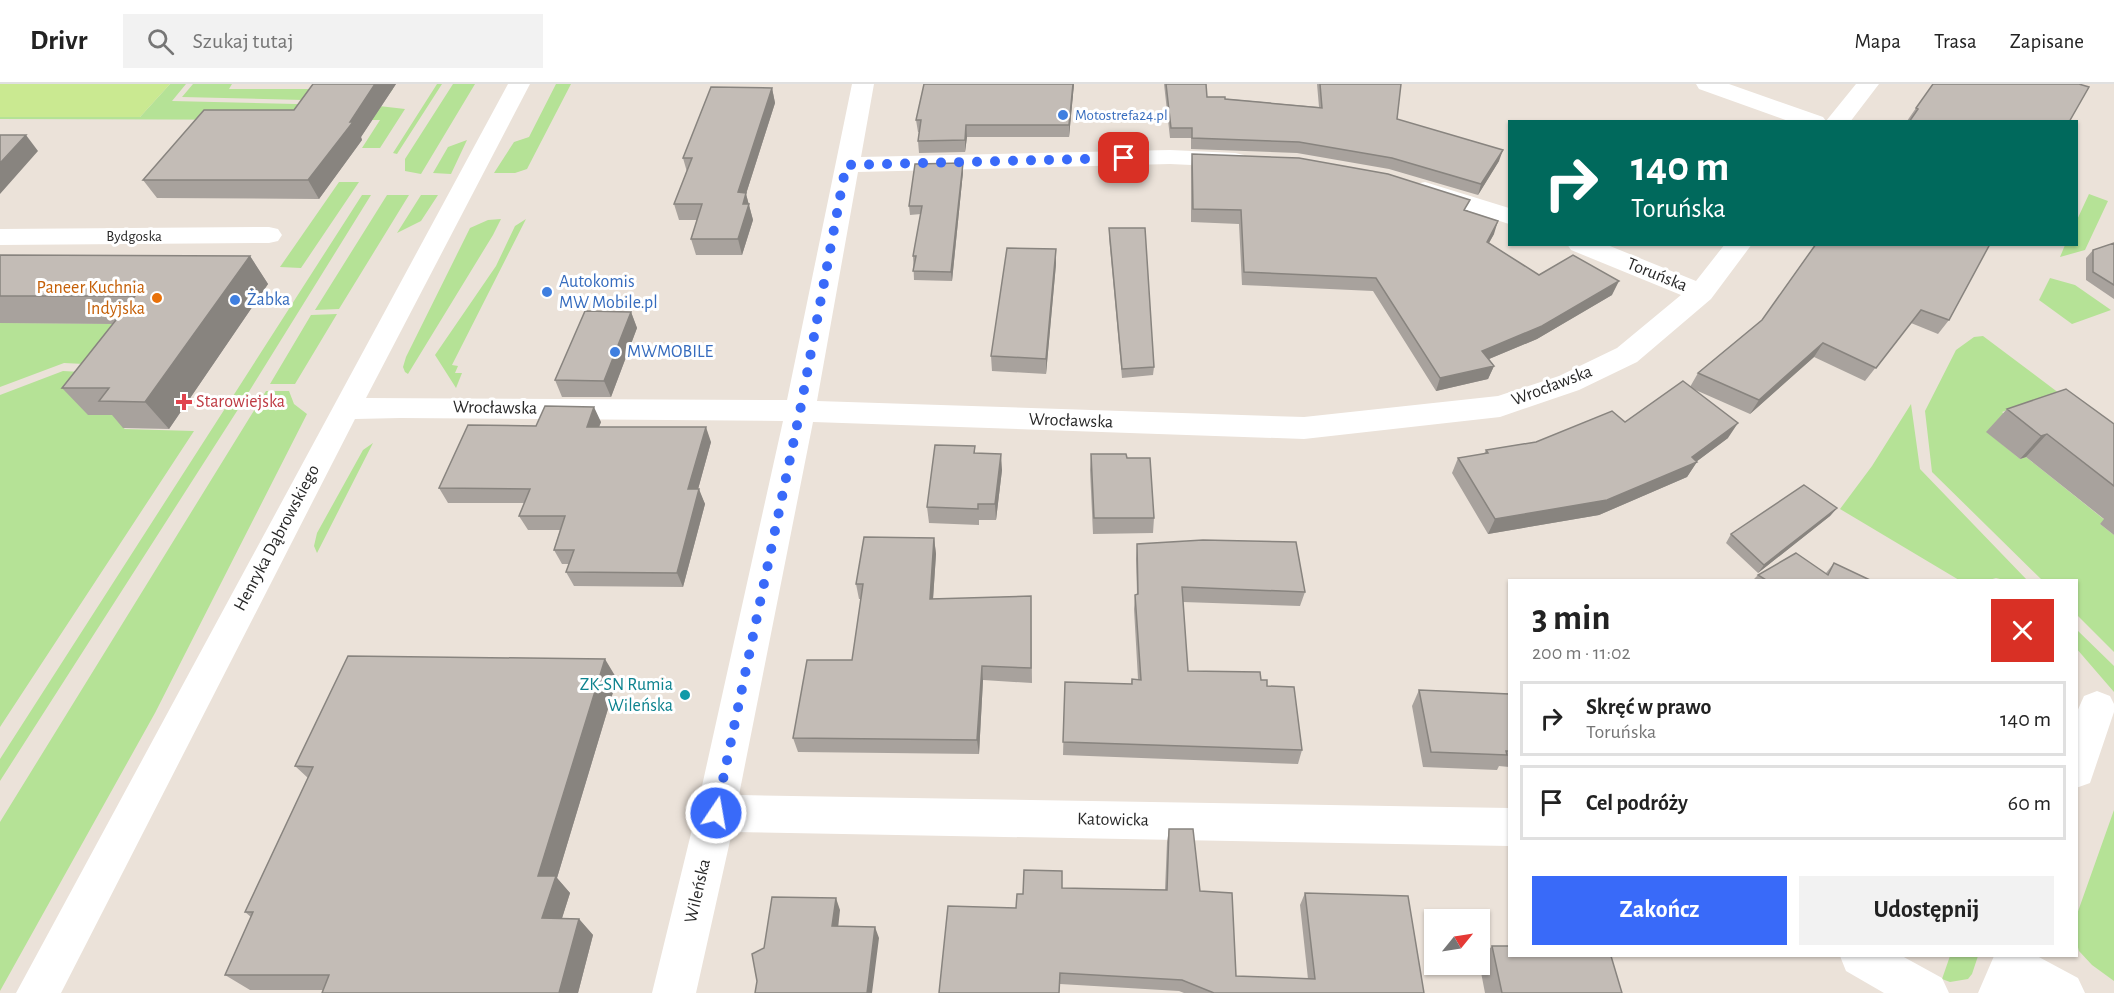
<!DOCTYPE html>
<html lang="pl">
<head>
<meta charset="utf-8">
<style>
  :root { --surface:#fff; --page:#f2f2f2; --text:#222; --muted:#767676; --line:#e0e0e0; --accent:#396af9 }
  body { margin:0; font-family:"Alegreya Sans",sans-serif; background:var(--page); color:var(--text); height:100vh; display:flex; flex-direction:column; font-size:22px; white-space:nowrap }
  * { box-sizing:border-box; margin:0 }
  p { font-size:20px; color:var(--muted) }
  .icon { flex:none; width:33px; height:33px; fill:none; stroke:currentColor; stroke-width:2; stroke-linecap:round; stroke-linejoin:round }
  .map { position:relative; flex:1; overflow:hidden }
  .side { position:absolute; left:1508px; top:495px; width:570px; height:378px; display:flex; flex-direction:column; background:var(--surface); border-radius:0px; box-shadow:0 2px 4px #0004 }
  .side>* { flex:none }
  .hud { position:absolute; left:1508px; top:36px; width:570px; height:126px; border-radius:0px; box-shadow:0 2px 4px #0004; background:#00695c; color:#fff; overflow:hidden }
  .needle { width:39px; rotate:60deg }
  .fabs { position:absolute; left:1424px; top:825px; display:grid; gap:12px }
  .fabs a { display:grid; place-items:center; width:66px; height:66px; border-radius:0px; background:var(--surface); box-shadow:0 2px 4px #0004; font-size:30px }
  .pin { position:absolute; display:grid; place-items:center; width:51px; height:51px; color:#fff; margin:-26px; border-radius:12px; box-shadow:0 3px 9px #0006 }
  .me { position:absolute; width:66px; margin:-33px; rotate:12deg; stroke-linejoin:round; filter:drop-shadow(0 0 4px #0008) }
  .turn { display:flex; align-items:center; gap:21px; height:126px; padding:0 24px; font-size:27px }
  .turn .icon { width:78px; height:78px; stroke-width:2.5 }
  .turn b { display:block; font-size:42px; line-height:51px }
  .round { display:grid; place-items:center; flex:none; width:63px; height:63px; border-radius:0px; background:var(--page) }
  .headline { display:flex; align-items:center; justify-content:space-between; height:102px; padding:0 24px }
  h1 { font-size:36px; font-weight:700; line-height:45px }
  .action { display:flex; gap:12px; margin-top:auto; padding:12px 24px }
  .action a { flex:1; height:69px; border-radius:0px; background:var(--accent); color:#fff; font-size:24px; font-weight:700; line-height:69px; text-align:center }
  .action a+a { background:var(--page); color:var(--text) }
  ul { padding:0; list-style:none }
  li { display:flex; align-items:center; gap:18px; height:75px; margin:0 12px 9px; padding:0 12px; border:3px solid var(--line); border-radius:0px }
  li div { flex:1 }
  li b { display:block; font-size:22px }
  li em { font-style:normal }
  header { display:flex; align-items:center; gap:36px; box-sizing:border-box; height:84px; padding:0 30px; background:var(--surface); border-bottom:2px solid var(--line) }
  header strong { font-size:28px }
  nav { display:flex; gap:33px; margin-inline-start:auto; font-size:21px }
  .search { width:420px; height:54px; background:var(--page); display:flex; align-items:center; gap:15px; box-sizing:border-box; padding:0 21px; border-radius:0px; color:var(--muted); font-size:22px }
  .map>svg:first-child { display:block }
  .green { fill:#b5e296 }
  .pitch { fill:#cae991 }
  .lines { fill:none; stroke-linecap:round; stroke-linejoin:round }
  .minor { fill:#fff; fill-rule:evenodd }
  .wall { fill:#a8a29d }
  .shaded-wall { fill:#88847f }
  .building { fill:#c3bcb6; stroke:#88847f; stroke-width:1.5 }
  .route { stroke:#396af9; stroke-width:10; stroke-dasharray:0 18 }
  .shop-dot { fill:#3f7fe0; stroke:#fff; stroke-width:2 }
  .food-dot { fill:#e8710a; stroke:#fff; stroke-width:2 }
  .health-dot { fill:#e0444e; stroke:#fff; stroke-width:2 }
  .culture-dot { fill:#0f9aa8; stroke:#fff; stroke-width:2 }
  .labels { text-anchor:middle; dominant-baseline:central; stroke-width:6; stroke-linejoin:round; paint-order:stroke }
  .far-shop-label { font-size:15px; fill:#366cbe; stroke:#fff; text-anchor:start }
  .far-street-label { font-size:15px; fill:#282828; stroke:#fff }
  .street-label { font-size:18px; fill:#282828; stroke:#fff }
  .shop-label { font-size:18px; fill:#366cbe; stroke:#fff; text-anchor:start }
  .food-label { font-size:18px; fill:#c56008; stroke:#fff; text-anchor:end }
  .health-label { font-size:18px; fill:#be3a42; stroke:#fff; text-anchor:start }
  .culture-label { font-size:18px; fill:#0d838f; stroke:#fff; text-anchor:end }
</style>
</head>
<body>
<header>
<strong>Drivr</strong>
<div class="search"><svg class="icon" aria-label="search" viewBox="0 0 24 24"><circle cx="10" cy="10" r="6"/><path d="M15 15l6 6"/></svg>Szukaj tutaj</div>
<nav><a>Mapa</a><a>Trasa</a><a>Zapisane</a></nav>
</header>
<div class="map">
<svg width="2114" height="909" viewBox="0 0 2114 909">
  <rect width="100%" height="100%" fill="#ebe2d9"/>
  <path class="green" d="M170 0H186L172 17 379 22 405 25 380 64H362L380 36 0 35V33H140Z
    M193 0H232L229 5H393L383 18 182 13Z
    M437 0H442L397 70 393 69Z
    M453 0H475L421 90 405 87V75Z
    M556 0H571L527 85 515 89H494L514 58 529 53Z
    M467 56 451 90 433 89 448 63Z
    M339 98H359L301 184 280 183Z
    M2089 110 2108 117 2085 166 2060 173 2065 161 2076 160V138Z
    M362 111H371L237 327 0 697V675Z
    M387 111H409L339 225 315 226Z
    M421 111H438L421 137 397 149Z
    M501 135 493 151 408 290 405 288 403 283 406 273 470 144 488 136Z
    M526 135 452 281 458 282 455 289H462L456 304 435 271 496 182 515 142Z
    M2050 194 2075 201 2111 226 2072 240 2039 216Z
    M337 230 295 300H270L311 231Z
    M0 239 199 240 125 282 64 279 0 303Z
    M1983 252 2088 331 2032 318 2002 328 2014 338 1987 348 2020 375 2026 373 2106 437 2100 440 2114 451V568L2076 530V496H2042L1932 388 1925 327 1956 266 1974 253Z
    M63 287 119 290 133 331 124 345 194 347 0 643V311Z
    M266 307H289L294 320 307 330 155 629 0 907V738Z
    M1911 320 1920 385 2027 496H2004L1996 494 1989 496H1959L1840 425 1872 382Z
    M373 359 317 469 314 462 317 449 363 366Z
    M2076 545 2114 582V608L2076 564Z
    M2114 726V897L2092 881 2079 867 2076 856V833Z
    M1950 872H1978L1972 890 1968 895 1950 898 1942 895Z"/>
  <path class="pitch" d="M0 0H170L140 33H0Z"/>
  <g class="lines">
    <path class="minor" d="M508 0H530L366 314 787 316 852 0H874L861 73 1170 66 1235 69 1244 71 1247 76 1244 81 1235 83 1170 80 858 88 817 317 1304 333 1498 312 1559 292 1617 264 1681 211 1571 166 1567 160H1605L1696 197 1725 160H1752L1711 215 1637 278 1579 306 1500 333 1304 355 813 338 739 711 1509 724V762L732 748 696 909H652L696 729 783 337 400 334 355 335 61 909H16Z
      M1696 0H1729L1823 33 1826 37 1856 0H1879L1850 38H1791L1699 5Z
      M1425 98 1509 124V140L1416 110 1413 105 1416 100Z
      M269 143 278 145 282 151 278 157 269 159 0 161V145Z
      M2097 607 2110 612 2114 620V628L2090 699 2076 704V630L2084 612Z
      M1840 872H1902L1942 894 1949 909H1884L1846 887Z
      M1994 872H2037L2078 894 2085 909H1978Z"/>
  </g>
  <path class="wall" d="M313 0H396L361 53 362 56 319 115 157 114 143 96 294 26Z
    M924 0H1074L1069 53H967L965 68 919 69 918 57 919 48H918L916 36Z
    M1164 0H1206L1207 13 1319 23 1317 0H1401L1397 35 1499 77 1478 111 1389 85 1297 69 1191 65V54H1170Z
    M772 4 775 19 746 110 753 136 742 171H696L691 155 697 136H679L674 120 687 88 683 74Z
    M1916 24 2069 38 1907 37Z
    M1192 70 1467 126 1494 150 1489 159 1539 191 1612 211 1537 255 1489 275 1494 282 1488 295 1436 307 1373 207 1242 201 1239 140 1191 138V83Z
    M963 79V88L952 197 914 196 913 172 921 130 910 131 909 122Z
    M1109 144 1154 283 1153 291 1122 294 1109 153Z
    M2114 159V215L2086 196V174L2093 166Z
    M1816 160 1949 236 1938 250 1911 239 1865 297 1814 273 1750 330 1691 304 1728 354 1697 377 1687 393 1599 431 1488 450 1452 389 1458 374 1484 370 1486 366 1536 358 1625 338 1690 303 1698 289 1762 236Z
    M0 171 250 172 268 200 169 345 123 344 112 331H88L62 304 114 240 0 239Z
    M1056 180 1046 290 992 287 991 272Z
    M631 228 637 244 611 313H562L555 296Z
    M2007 325 2114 340V451L2100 440 2104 435 2026 373 2020 375 1986 348Z
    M601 338 599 343 711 358 698 405 705 420 683 503 574 502 566 488 569 480H562L554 466 560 446H528L519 432 524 419H448L439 404 536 342Z
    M975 362V369L1002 386 996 436H979V441L929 439 927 423Z
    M1091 370 1127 374 1154 434 1153 449 1093 450 1090 386Z
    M1837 424 1830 432 1758 489 1726 459 1731 450Z
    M934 454 936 470 933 515 1031 512 1032 599 983 596 979 670 798 668 793 654 852 576 861 515H859L856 500Z
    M1137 460 1305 508 1300 522 1183 518 1188 587 1261 596 1267 602 1302 666 1298 680 1063 671 1065 598 1131 600 1132 595H1138L1134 525 1135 511 1137 510 1136 475Z
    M1834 479 1870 496H1753L1758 491 1826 489Z
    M617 595 557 794 570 809 562 834 579 835 593 851 578 909H322L324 906H250L225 891 251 833 245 828 308 694 295 682Z
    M1419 606 1509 610V683L1499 682 1497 686 1423 683 1412 622Z
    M1169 745 1200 807 1236 892 1308 895 1300 821 1305 809 1424 909H1184L1179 907 1060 900 1016 824 1023 810 1062 804 1165 806 1167 758Z
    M1492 862 1622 909H1485L1479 878Z"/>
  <path class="shaded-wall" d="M375 0H396L361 53 362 56 319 115 308 96Z
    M1073 0H1074L1069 53V41Z
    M772 4 775 19 746 110 753 136 742 171 738 155V108Z
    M966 41 967 53 965 68V56Z
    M26 51 38 67 0 110V79Z
    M1503 66 1499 77 1478 111 1481 100Z
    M963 79V88L952 197 951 188Z
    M1498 137 1494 150 1482 171 1487 158Z
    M1056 165V180L1046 290V275Z
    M250 172 268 200 169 345 145 318Z
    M1619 197 1612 211 1537 255 1477 280 1482 267Z
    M631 228 637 244 611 313 604 297Z
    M1823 259 1814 273 1750 330 1759 316Z
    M1494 282 1488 295 1436 307 1440 294Z
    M594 323 601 338 593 358 587 343Z
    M1738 339 1728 354 1696 378H1697L1687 393 1599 431 1488 450 1495 435 1692 373Z
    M706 343 711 358 694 420 688 405Z
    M2047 350 2026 373 2020 375 2041 352Z
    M1001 370 1002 386 996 436 995 420Z
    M699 405 705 420 683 503 677 489Z
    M1837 424 1830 432 1758 489 1764 481Z
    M934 454 936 470 932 530 930 515Z
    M605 575 617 595 557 794 570 809 557 850 542 834 538 792Z
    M982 582 983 596 979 670 977 656Z
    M836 814 840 826 837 854 832 842Z
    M579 835 593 851 578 909H559Z
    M875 843 879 854 872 909H867Z"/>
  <path class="building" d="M313 0H375L350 38H353L308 96H143L204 26H294Z
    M924 0H1073L1069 41H966L965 56 918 57 921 36H916Z
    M1166 0H1206L1207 13H1225V15L1322 24 1320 0H1401L1397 35 1503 66 1481 100 1392 74 1299 58 1192 54V44H1171Z
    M1933 0H2079L2089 3 2069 38H1909L1918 25 1916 24Z
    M711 3 772 4 738 108 746 109 743 120H749L738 155H691L702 120H674L692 74H683Z
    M0 51H26L0 79Z
    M1192 70 1299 74 1388 90 1470 116 1464 126 1498 137 1487 158 1539 191 1573 171 1619 197 1542 242 1482 267 1494 282 1440 294 1376 194 1244 188 1241 126 1193 125Z
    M963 79 951 188 913 187 916 172H913L922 122H909L915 80Z
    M1109 144H1145L1154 283 1122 285Z
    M2114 159V201L2093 188V166Z
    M1816 160H1990L1949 236 1921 226 1876 284 1823 259 1759 316 1698 289 1762 236Z
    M1007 164 1056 165 1046 275 991 272Z
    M0 171 250 172 145 318 99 317 109 304H62L135 212H0Z
    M585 227 631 228 604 297 555 296Z
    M1683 297 1738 339 1692 373 1697 378 1607 416 1495 435 1458 374 1488 369 1486 366 1536 358 1612 327 1625 338Z
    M2066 305 2114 340V402L2047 350 2041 352 2007 325Z
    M545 322 594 323 587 343H706L688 405H699L677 489 566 488 574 466H554L565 432H519L530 405 439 404 468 341 536 342Z
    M935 361 975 362 974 369 1001 370 995 420H978V425L927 423Z
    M1091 370H1126L1127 374H1150L1154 434H1094Z
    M1804 401 1837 424 1764 481 1731 450Z
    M864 453 934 454 930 515 1031 512V584L982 582 977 656 793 654 807 576H852L863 500H856Z
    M1203 456 1296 458 1305 508 1182 503 1188 587 1260 588 1261 596H1267V602L1294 603 1302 666 1063 658 1065 598 1132 600V595L1141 596 1135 511 1138 510 1137 460Z
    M1796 469 1828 491 1834 479 1870 496H1766L1758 491Z
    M348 572 605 575 538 792H556L542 834 579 835 559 909H322L329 891H225L253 828H245L313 683 295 682Z
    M1419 606 1509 610V667H1506L1507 671 1431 668Z
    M1169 745H1193L1200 807 1232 809 1236 892 1315 895 1305 809 1408 812 1424 909H1214L1182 896 1060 889 1059 909H939L948 822 1016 824 1017 810H1023L1024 786 1062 787V804L1167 806Z
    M772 813 836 814 832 842 875 843 867 909H755L757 897 752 870 764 864Z
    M1492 862H1509V872H1611L1622 909H1502Z"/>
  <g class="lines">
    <path class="route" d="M716 729 800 327 846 81 1124 74"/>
  </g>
  <g class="shop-dot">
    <circle cx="1063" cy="31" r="6"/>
    <circle cx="547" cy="208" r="6"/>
    <circle cx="235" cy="216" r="6"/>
    <circle cx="615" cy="268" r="6"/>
  </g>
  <circle class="food-dot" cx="157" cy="214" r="6"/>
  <path class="health-dot" d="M181 309h6v6h6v6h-6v6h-6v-6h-6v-6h6z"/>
  <circle class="culture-dot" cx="685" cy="611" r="6"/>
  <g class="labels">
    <g class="far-shop-label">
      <text x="1075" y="31">Motostrefa24.pl</text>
    </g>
    <g class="far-street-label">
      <text x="134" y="152">Bydgoska</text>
    </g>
    <g class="street-label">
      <text transform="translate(1657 191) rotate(22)">Toruńska</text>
      <text transform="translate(1552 302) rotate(-21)">Wrocławska</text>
      <text transform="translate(495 324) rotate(1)">Wrocławska</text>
      <text transform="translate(1071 337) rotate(2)">Wrocławska</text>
      <text transform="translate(277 454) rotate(-62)">Henryka Dąbrowskiego</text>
      <text transform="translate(1113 736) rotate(1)">Katowicka</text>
      <text transform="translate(698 807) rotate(-77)">Wileńska</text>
    </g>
    <g class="shop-label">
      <text x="559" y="198">Autokomis<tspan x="559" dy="21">MW Mobile.pl</tspan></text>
      <text x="247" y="216">Żabka</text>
      <text x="627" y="268">MWMOBILE</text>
    </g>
    <g class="food-label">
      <text x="145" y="204">Paneer Kuchnia<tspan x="145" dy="21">Indyjska</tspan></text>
    </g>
    <g class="health-label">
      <text x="196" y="318">Starowiejska</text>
    </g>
    <g class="culture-label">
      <text x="673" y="601">ZK-SN Rumia<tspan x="673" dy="21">Wileńska</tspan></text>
    </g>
  </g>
</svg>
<div class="fabs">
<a><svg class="needle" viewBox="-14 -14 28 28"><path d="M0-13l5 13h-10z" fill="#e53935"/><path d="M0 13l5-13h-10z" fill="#767676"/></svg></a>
</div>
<div class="pin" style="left:1124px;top:74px;background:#d93025"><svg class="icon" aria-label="arrive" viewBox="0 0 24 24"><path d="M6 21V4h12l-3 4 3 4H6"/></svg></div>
<svg class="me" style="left:716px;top:729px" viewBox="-20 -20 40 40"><circle r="17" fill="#396af9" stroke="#fff" stroke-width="3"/><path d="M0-11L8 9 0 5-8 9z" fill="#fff"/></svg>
<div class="hud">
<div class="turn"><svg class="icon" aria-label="right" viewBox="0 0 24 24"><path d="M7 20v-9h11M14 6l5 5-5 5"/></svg><div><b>140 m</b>Toruńska</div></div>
</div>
<section class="side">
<div class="headline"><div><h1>3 min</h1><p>200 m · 11:02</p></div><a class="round" style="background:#d93025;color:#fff"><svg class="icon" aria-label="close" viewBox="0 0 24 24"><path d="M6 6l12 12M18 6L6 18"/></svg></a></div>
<ul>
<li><svg class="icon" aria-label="right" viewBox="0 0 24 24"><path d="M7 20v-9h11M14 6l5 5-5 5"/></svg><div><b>Skręć w prawo</b><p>Toruńska</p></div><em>140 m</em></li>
<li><svg class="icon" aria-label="arrive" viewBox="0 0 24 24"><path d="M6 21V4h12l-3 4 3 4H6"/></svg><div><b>Cel podróży</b></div><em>60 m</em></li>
</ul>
<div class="action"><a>Zakończ</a><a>Udostępnij</a></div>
</section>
</div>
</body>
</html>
